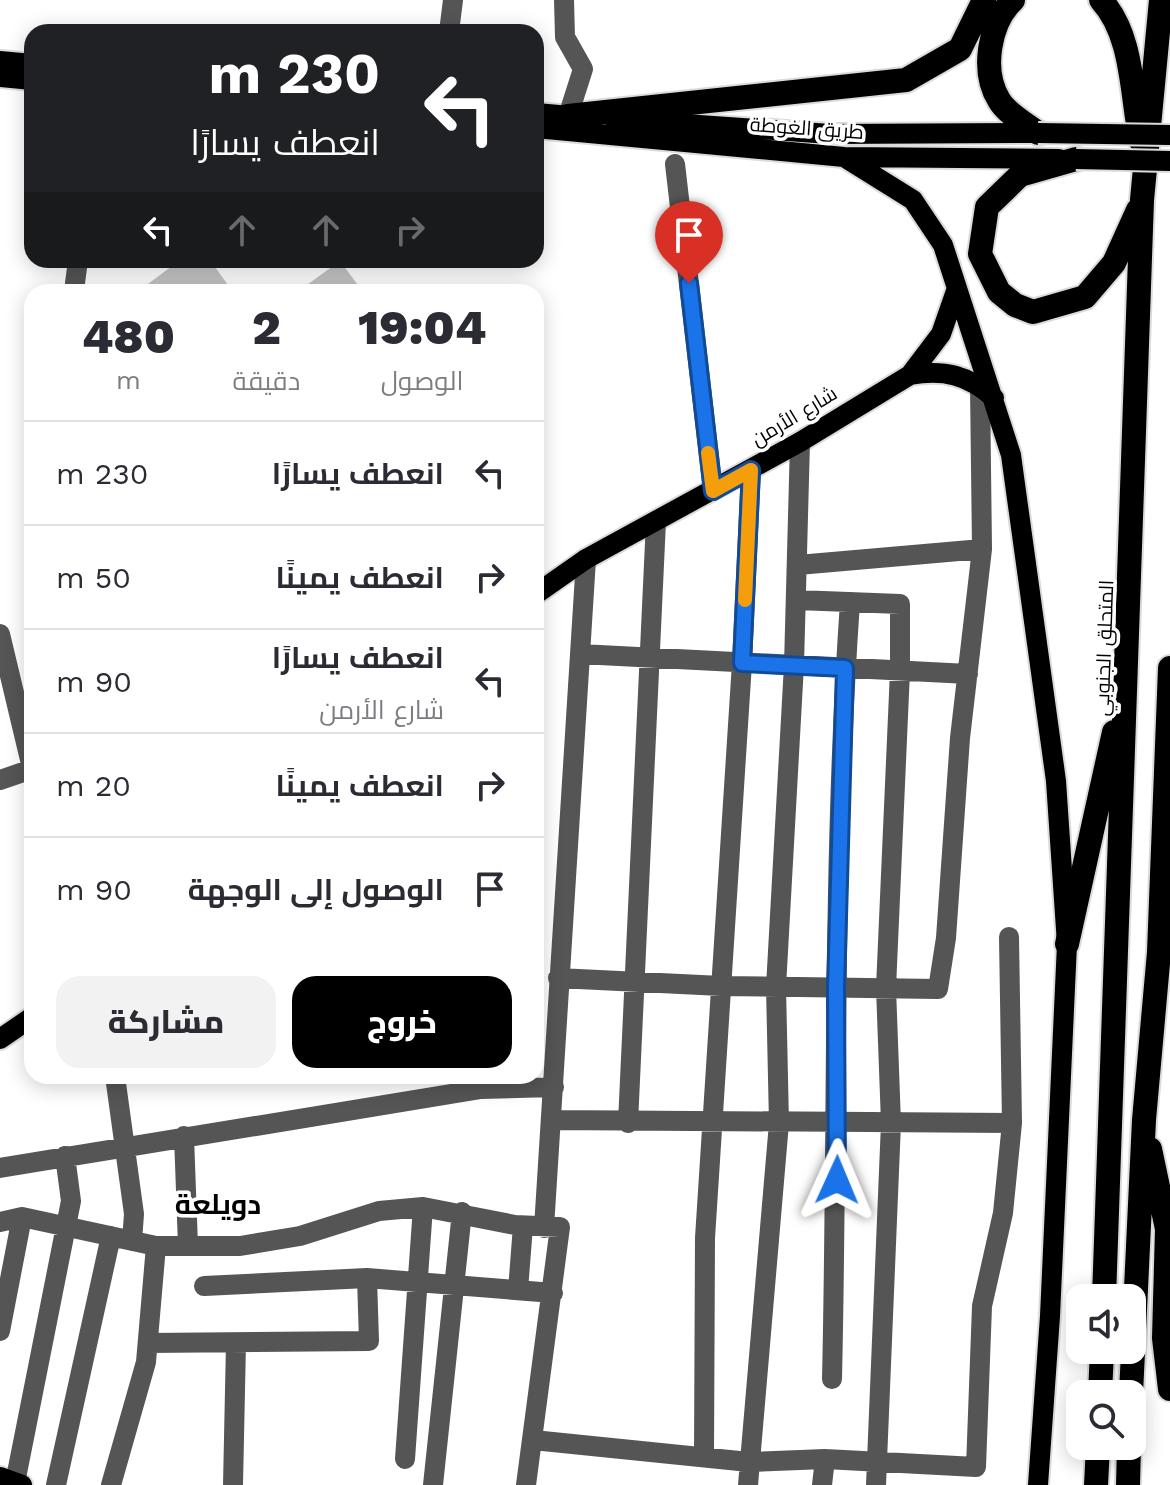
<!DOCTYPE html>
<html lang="ar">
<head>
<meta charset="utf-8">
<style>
  :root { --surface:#fff; --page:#f2f2f3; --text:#2b2b33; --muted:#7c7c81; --line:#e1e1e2; --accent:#000 }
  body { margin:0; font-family:"Work Sans",Cairo,sans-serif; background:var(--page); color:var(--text); direction:rtl; height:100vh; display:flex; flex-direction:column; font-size:30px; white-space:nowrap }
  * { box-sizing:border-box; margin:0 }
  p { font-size:26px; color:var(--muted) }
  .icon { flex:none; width:44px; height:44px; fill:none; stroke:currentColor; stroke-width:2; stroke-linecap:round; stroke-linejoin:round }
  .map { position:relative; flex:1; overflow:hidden; direction:ltr }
  .panel { position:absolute; left:24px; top:284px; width:520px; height:800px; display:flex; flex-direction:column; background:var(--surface); border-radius:24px; box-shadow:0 4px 20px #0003; direction:rtl }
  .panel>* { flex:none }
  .banner { position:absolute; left:24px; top:24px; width:520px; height:244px; border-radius:24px; box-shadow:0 4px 20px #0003; direction:rtl; background:#202124; color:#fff; overflow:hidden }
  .tools { position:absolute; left:1066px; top:1284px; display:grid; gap:16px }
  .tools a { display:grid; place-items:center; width:80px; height:80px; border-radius:16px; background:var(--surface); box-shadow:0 4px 20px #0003; font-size:40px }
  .pin { position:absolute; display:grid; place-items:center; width:68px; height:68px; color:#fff; margin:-82px -34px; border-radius:50% 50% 50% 0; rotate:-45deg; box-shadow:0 0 8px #0007 }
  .pin .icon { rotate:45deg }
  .me { position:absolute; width:88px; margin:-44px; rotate:1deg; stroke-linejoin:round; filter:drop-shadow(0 0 6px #0008) }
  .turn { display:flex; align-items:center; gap:28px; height:168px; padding:0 32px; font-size:36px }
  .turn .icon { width:104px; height:104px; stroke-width:2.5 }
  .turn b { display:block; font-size:56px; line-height:68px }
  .lanes { display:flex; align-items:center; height:76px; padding:0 32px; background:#0003; justify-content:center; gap:40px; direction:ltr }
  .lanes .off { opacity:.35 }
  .eta { display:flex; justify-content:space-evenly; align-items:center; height:136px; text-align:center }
  .eta b { font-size:48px; font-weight:800; line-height:56px }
  .primary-button { display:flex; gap:16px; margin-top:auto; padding:16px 32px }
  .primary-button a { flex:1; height:92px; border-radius:24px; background:var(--accent); color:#fff; font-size:32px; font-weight:800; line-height:92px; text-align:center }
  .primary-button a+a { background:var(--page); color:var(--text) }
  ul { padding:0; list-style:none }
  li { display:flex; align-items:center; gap:24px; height:104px; padding:0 32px; border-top:2px solid var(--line) }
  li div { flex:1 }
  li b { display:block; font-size:30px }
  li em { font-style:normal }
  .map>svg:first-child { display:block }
  .building { fill:#c4c4c4 }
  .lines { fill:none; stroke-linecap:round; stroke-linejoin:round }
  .major-casing { stroke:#dbdbdb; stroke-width:24 }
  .highway-casing { stroke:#dbdbdb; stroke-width:28 }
  .minor { stroke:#555; stroke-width:20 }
  .major { stroke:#000; stroke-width:20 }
  .highway { stroke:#000; stroke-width:24 }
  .major-bridge-casing { stroke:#dbdbdb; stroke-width:24; stroke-linecap:butt }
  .major-bridge { stroke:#000; stroke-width:20 }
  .route-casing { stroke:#114b97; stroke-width:20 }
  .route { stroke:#1a73e8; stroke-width:14 }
  .slow { stroke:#f59e0b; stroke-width:14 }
  .labels { text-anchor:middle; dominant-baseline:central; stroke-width:7; stroke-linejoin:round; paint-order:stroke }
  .street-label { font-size:20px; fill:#000; stroke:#fff }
  .district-label { font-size:28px; font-weight:bold; fill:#000; stroke:#fff }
</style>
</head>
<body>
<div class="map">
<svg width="1170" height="1485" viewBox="0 0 1170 1485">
  <rect width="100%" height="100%" fill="#fff"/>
  <path class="building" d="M180 260H210L233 292H154L148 284Z
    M340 261 363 292H297Z"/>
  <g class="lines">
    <g class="major-casing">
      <path id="major" d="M0 61 32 64
        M0 77 32 80
        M536 113 582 117
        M614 119 830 134 1038 133
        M536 128 844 157 1059 159
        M844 157 913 200 943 245 1011 455 1056 781 1067 944 1050 1316 1038 1485
        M910 375C944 369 968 375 994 398
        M536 594 586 559 800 442 910 375 941 334 957 288
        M0 1039 32 1017
        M0 1477 22 1485"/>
    </g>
    <g class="highway-casing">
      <path id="highway" d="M1013 0C989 23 981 71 999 100 1006 113 1026 124 1038 133
        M1101 0C1134 36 1131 95 1141 141
        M568 116 906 80 960 49 984 0
        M1076 159 1020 175 987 207 980 254 999 292 1015 305 1033 312 1085 297 1114 263 1138 210
        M1067 944 1114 732
        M1150 1149 1167 1229 1164 1338 1170 1389
        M1104 1298 1142 200 1161 0
        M1100 1394 1102 1350
        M1131 1394 1144 1120 1159 952 1170 668
        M1096 1485 1098 1446
        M1128 1485 1129 1446"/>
    </g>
    <path class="minor" d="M564 0 565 37 583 69 568 116
      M449 32 453 0
      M675 164 713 491
      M75 283 78 260
      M798 565 982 549
      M797 600 900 604V671L886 988 891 1123 876 1485
      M0 634 32 768
      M580 654 968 674
      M0 780 32 769
      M558 978 721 986 938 989 946 938 960 738 982 549 980 386
      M115 1076 134 1214 132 1241
      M551 1120 1012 1123
      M628 1123 656 521
      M184 1136 188 1246
      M0 1168 481 1089 554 1087
      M0 1222 22 1217 156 1246H240L300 1236 379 1211 423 1207 515 1225 560 1227 526 1485
      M544 1228 586 559
      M204 1286 367 1278 553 1293
      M518 1290 523 1226
      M0 1331 22 1217
      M148 1343 369 1341 367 1278
      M832 1379C838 1121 832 861 850 602
      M533 1440 749 1462 825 1459 976 1467 982 1306 1003 1213 1012 1123 1009 937
      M704 1455 705 1238 742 663 751 470
      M405 1459 423 1207
      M15 1483 71 1201 65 1156
      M56 1485 111 1236
      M111 1485 146 1362 156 1246
      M233 1485 236 1343
      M433 1485 462 1212
      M748 1485 779 1123 776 987 794 665 800 442
      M822 1485 825 1459"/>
    <use href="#major" class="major"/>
    <use href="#highway" class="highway"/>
    <g class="major-bridge-casing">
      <path id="major-bridge" d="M1038 133 1170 135
        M1076 159 1170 161"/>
    </g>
    <use href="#major-bridge" class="major-bridge"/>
  </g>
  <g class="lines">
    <g class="route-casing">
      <path id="route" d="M689 283 713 491 751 470 742 663 845 668 836 988 837 1180"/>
    </g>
    <use href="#route" class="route"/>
    <path class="slow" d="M708 453 713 491 751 470 745 600"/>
  </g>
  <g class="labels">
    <g class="street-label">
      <text transform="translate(807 128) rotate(4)">طريق الغوطة</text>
      <text transform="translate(794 416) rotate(-31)">شارع الأرمن</text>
      <text transform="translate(1104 648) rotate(-88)">المتحلق الجنوبي</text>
    </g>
    <g class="district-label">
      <text x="218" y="1204">دويلعة</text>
    </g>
  </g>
</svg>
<div class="tools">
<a><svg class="icon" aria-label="sound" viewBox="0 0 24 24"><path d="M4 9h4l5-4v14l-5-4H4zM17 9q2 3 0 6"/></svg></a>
<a><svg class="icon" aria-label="search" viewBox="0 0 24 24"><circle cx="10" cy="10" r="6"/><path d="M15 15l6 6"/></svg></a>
</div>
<div class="pin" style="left:689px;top:283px;background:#d93025"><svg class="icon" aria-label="arrive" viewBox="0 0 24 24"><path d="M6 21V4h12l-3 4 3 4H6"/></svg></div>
<svg class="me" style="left:837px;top:1180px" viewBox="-20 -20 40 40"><path d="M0-17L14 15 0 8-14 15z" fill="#1a73e8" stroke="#fff" stroke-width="4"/></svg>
<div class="banner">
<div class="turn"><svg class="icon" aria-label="left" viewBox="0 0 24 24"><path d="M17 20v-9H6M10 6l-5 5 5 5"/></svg><div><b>230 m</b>انعطف يسارًا</div></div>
<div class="lanes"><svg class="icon" aria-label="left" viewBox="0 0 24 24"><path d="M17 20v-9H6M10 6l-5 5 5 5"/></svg><svg class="icon off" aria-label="ahead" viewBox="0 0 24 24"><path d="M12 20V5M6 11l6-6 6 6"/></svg><svg class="icon off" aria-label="ahead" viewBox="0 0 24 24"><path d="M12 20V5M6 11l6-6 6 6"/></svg><svg class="icon off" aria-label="right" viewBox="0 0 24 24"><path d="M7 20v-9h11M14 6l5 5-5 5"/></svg></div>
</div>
<section class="panel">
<div class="eta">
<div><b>19:04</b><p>الوصول</p></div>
<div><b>2</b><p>دقيقة</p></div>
<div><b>480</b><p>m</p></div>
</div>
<ul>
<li><svg class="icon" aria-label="left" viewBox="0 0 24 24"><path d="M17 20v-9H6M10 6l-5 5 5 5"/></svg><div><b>انعطف يسارًا</b></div><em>230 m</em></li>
<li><svg class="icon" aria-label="right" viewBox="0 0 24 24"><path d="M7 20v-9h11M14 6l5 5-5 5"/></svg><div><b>انعطف يمينًا</b></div><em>50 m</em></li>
<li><svg class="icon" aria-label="left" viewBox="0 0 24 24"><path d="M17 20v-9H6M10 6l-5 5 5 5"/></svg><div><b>انعطف يسارًا</b><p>شارع الأرمن</p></div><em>90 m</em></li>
<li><svg class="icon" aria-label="right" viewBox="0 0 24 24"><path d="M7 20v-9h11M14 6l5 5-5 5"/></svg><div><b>انعطف يمينًا</b></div><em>20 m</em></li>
<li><svg class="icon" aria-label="arrive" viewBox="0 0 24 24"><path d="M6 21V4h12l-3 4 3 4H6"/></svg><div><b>الوصول إلى الوجهة</b></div><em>90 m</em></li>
</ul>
<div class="primary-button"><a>خروج</a><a>مشاركة</a></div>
</section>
</div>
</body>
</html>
